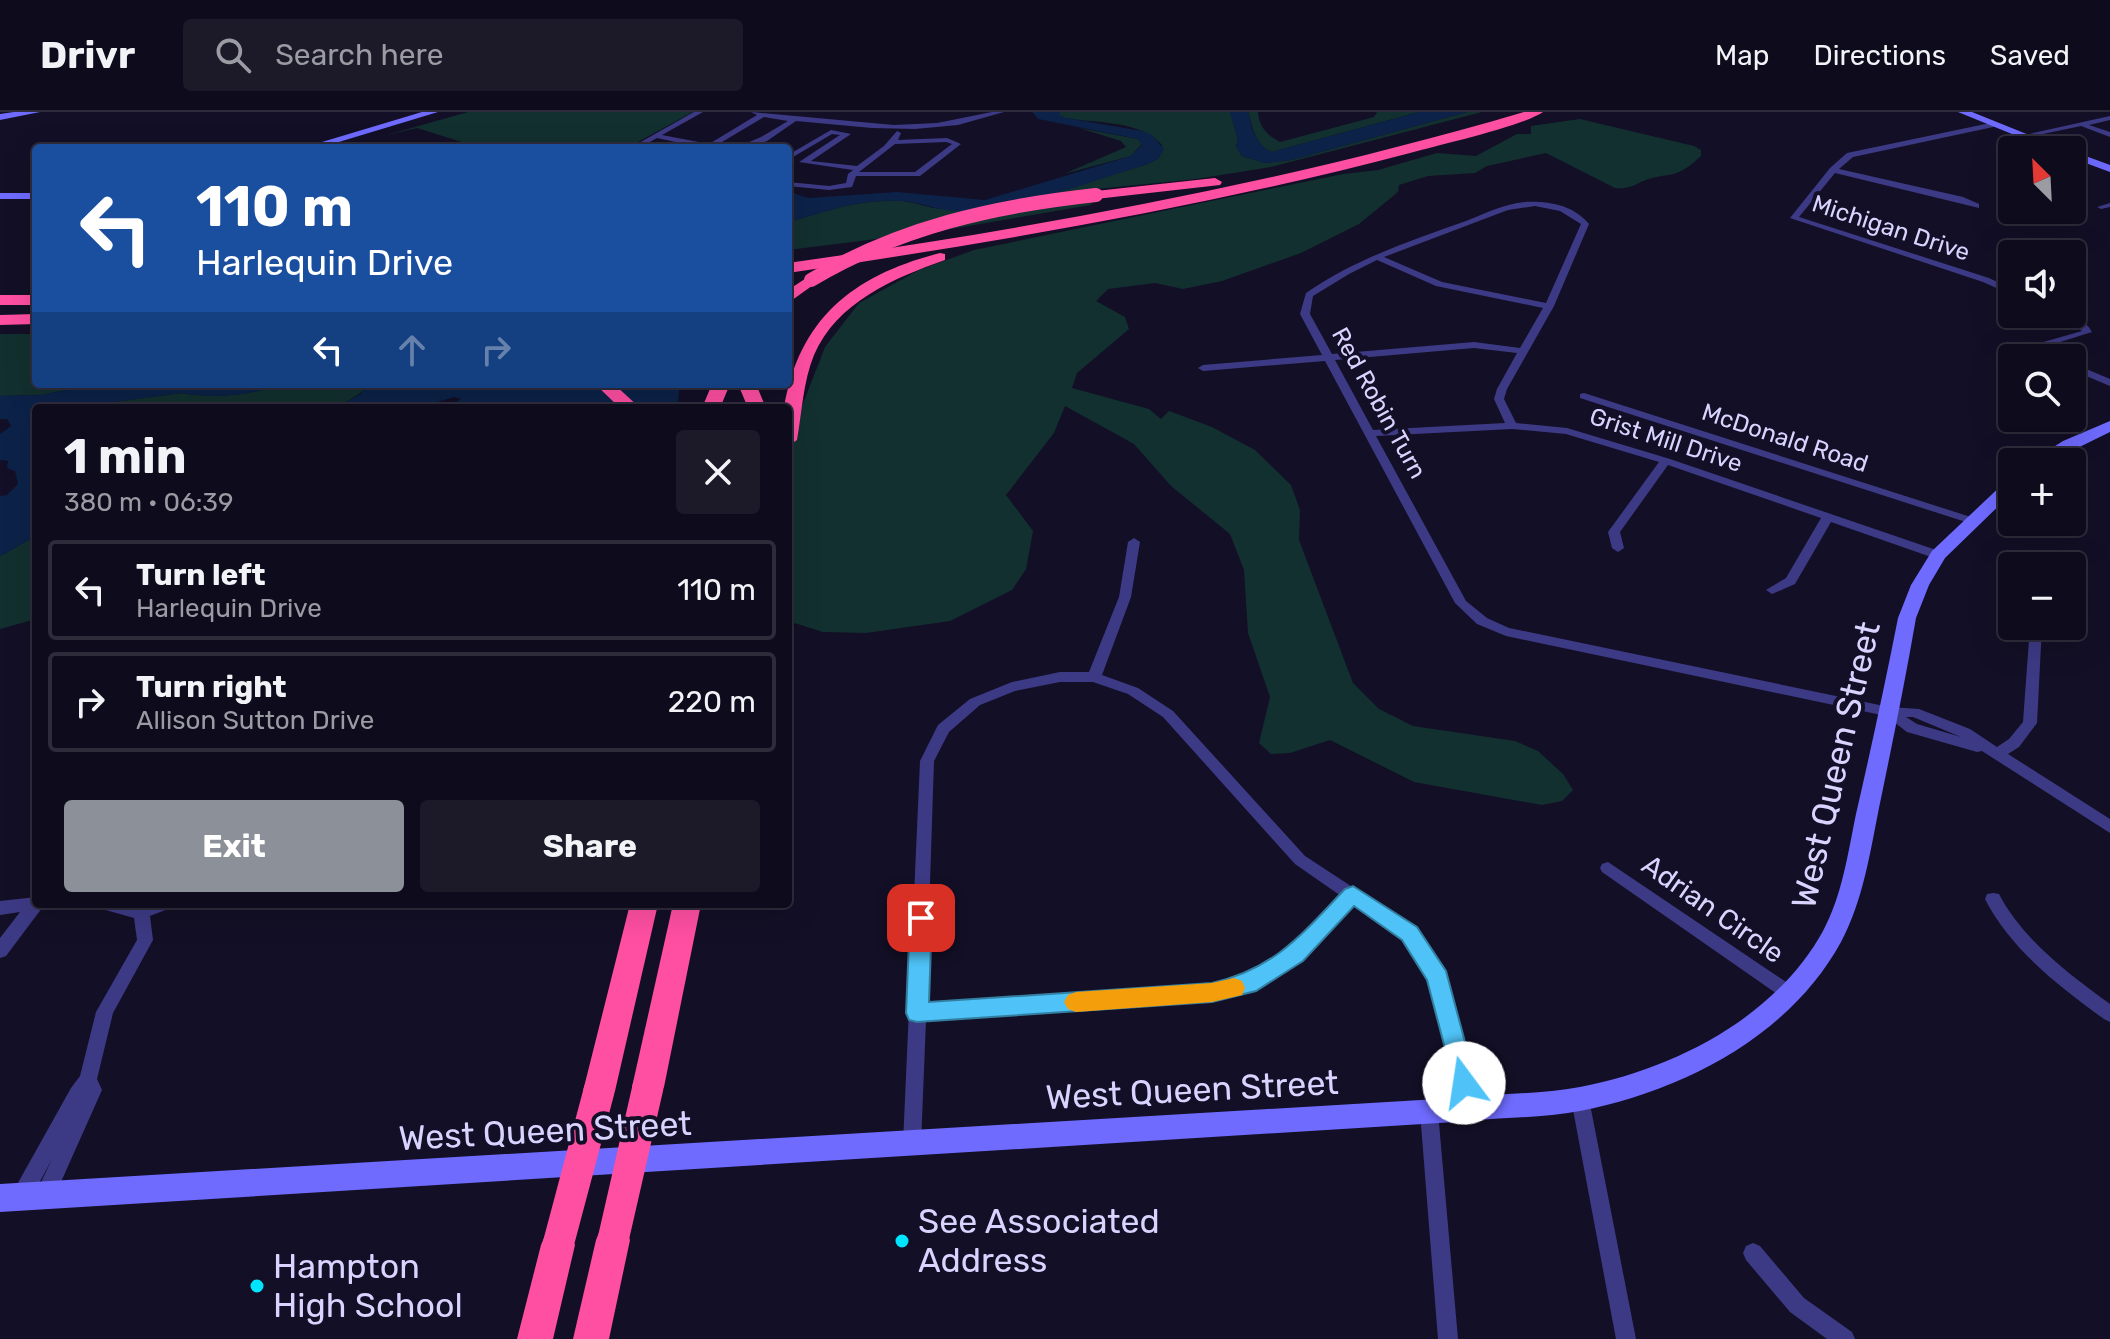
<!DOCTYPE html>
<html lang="en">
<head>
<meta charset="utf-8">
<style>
  :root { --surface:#0e0b1c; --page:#1c1929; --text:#f1f3f6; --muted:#9b9ba3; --line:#2e2b3b; --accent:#8c9099 }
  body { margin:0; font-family:Rubik,sans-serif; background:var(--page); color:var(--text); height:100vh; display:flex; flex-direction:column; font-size:30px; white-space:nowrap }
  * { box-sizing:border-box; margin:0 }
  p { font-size:26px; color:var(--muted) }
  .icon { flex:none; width:44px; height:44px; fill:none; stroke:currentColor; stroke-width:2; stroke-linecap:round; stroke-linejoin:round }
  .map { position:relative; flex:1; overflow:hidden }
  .panel { position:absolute; left:32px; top:292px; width:760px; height:504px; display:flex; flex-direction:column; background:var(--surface); border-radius:8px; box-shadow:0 8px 32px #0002,0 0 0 2px var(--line) }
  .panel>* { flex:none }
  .top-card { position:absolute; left:32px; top:32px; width:760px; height:244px; border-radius:8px; box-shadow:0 8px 32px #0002,0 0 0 2px var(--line); background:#1a4fa0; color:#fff; overflow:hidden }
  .needle { width:52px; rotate:336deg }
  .buttons { position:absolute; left:1998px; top:24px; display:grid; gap:16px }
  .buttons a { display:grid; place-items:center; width:88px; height:88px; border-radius:8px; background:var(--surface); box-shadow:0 8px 32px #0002,0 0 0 2px var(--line); font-size:40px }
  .pin { position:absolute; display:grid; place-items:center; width:68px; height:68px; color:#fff; margin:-34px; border-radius:16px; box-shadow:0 4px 12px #0006 }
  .me { position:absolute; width:88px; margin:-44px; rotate:346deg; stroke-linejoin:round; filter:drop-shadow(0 0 6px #0008) }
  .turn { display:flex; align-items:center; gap:28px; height:168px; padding:0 32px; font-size:36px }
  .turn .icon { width:104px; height:104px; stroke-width:2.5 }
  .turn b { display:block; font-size:56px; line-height:68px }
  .lanes { display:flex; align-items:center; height:76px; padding:0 32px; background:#0003; justify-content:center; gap:40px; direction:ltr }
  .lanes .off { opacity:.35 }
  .round { display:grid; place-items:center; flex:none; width:84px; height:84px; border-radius:8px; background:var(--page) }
  .summary { display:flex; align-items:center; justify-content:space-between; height:136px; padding:0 32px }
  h1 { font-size:48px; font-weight:700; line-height:60px }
  .action { display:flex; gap:16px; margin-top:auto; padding:16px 32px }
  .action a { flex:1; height:92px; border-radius:8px; background:var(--accent); color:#fff; font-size:32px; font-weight:700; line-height:92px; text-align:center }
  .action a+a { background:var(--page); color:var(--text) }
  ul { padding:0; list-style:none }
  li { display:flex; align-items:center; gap:24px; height:100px; margin:0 16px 12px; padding:0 16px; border:4px solid var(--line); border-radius:8px }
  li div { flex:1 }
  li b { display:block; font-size:30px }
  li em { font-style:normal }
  header { display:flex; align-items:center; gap:48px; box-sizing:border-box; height:112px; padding:0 40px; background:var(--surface); border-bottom:2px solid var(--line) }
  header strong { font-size:38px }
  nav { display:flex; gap:44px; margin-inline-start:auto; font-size:28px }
  .search { width:560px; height:72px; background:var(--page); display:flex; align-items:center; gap:20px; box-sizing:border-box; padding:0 28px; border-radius:8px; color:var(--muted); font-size:30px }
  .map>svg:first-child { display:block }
  .green { fill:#12302f }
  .water { fill:#0c2248 }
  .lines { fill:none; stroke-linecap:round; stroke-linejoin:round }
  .street { fill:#3d3a85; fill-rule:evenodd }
  .secondary { fill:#6f6bff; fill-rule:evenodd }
  .highway { fill:#ff4fa3; fill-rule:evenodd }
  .highway-bridge-far1 { stroke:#ff4fa3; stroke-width:14 }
  .highway-bridge { stroke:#ff4fa3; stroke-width:31 }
  .route { fill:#4fc3f7; stroke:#337fa1; stroke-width:2 }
  .slow { fill:#f59e0b }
  .poi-dot { fill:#00e5ff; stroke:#130f26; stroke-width:3 }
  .labels { text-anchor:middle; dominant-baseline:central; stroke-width:8; stroke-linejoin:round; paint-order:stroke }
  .far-street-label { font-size:24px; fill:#d9d4ff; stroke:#130f26 }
  .street-label { font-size:28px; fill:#d9d4ff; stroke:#130f26 }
  .near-street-label { font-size:34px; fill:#d9d4ff; stroke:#130f26 }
  .near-poi-label { font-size:34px; fill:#d9d4ff; stroke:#130f26; text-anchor:start }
</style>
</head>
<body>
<header>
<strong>Drivr</strong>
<div class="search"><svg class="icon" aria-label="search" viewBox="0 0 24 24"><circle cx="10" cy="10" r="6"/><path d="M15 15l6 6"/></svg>Search here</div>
<nav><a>Map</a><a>Directions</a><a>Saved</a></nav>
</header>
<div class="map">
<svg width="2110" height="1227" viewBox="0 0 2110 1227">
  <rect width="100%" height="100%" fill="#130f26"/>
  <path class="green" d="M468 0H693L627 36H453L465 31 417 16 383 24Z
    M1060 0H1230L1238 27 1236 34 1242 44 1265 51 1291 48 1467 0H1482L1271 55 1196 67 1096 77 1091 93 933 120 788 138V110C830 99 857 87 902 89 916 90 930 97 944 97 1014 97 1081 72 1148 52L1159 46 1162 33C1140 7 1093 12 1061 5L1057 2Z
    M1248 0H1258C1259 15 1267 23 1280 30L1374 5 1377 0H1419L1272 40C1256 35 1252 14 1248 0Z
    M1580 7 1694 34 1701 38V44C1672 71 1669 58 1641 70 1631 75 1627 77 1615 76L1546 41 1487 54 1475 61 1428 64 1399 73 1398 80 1359 112 1301 141 1222 169 1183 177 1155 171 1108 177 1096 189 1125 205 1129 217 1077 261 1072 276 1149 297 1161 307 1169 299 1212 315 1255 338 1291 373 1300 398 1299 428 1353 571 1379 597 1413 614 1515 629 1538 639 1563 662 1573 678 1562 689 1542 693 1414 670 1330 628 1290 641 1271 642 1259 631 1270 585 1248 521 1244 458 1230 422 1171 374 1134 332 1065 294 1054 321 1006 383 1033 419 1026 457 1012 478 950 509 866 521 823 520 788 509V330L825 235 859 191 919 158 974 138 1343 62 1378 58 1437 41 1476 44 1517 22H1531V14Z
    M1079 16 1138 27 1142 32 1131 44 1064 62 1126 35 1121 29Z
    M0 222H36V272H96L41 283 0 284Z
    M281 272H361L362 280 337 296H68L182 281C213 287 253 283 281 272Z
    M36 424V507L0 517V444Z"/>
  <path class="water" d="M1032 0H1060L1059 3 1066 6 1142 19 1152 23 1164 37 1159 46 1148 52C1088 70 1025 96 963 99 942 101 922 90 902 89 857 87 830 99 788 110V79L808 86 897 80 985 88 1131 44 1142 33 1138 27 1038 7Z
    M1230 0H1248C1251 14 1256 35 1272 40L1419 0H1467L1291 48 1265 51 1242 44 1236 34 1238 27Z
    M96 272H281C251 284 214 287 182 281L68 296H36V424L0 444V384L7 383 18 372 15 359 7 356 8 349 0 348V322L11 314 7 307H0V284L41 283Z
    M361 272H680L678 289 673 296H447L461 287 454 285 424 294 337 296 362 281Z"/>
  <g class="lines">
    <path class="street" d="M694 0H703L662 23 709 32 757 3 751 0 894 13 937 11 992 0H1004L958 13 915 17 872 16 796 9 767 29 746 36H735L761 25 788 9 764 5 717 33V36H703L657 26 639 36H630Z
      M2110 4V8L2089 13 2110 20V25L2081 14 2024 26 2020 24Z
      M1995 10 1998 14 1853 45 1839 57 1963 85 1979 92V96L1835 61 1799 105 1989 166 2012 177V183L1983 170 1790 106 1830 56 1847 41Z
      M831 18 851 22 811 49 857 54 884 34 897 19 901 21 898 28 947 26 961 32 920 64H856L852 75 829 78 788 74V70L829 74 846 71 848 62 853 58 799 50 840 23 832 22 788 48V43ZM946 30 952 32 915 60H859L895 32Z
      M1525 90C1549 89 1573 93 1589 112L1554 194 1507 277 1504 287 1516 311 1567 316 1670 347 1942 440 1944 443 1938 447 1934 446 1831 410 1795 472 1772 482 1766 478 1786 466 1821 406 1668 353 1620 420 1624 436 1618 440 1612 436 1608 420 1659 350 1566 322 1512 317 1376 324 1466 489 1487 506 1509 516 1889 595 1919 597 1970 617 1997 635 2009 627 2023 610 2030 514H2042L2037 611 2019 635 2008 642 2110 707V721L1982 639 1977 640 1907 620 1886 604 1506 524 1477 512 1455 491 1325 249 1203 259 1198 256 1203 253 1322 243 1300 202 1306 181C1355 147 1410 129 1466 109 1486 101 1504 92 1525 90ZM1535 94 1560 99 1581 112 1546 191 1442 170 1384 145 1508 98ZM1377 148 1436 174 1543 196 1520 236 1474 230 1332 242 1310 202 1313 184 1349 162ZM1474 236 1517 241 1497 277 1494 287 1505 311 1373 318 1335 248ZM1906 605H1913L1961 625 1917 612Z
      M2110 91V95L2101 97 2097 95Z
      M2058 202C2072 202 2085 207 2092 220L2041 236 2060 246H2047L2029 238V234L2082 219Z
      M2072 251 2110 267V274L2072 258Z
      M1584 281 1977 407 1979 409 1973 413 1969 411 1580 286V282Z
      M1134 426 1140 430 1131 485 1102 563 1138 576 1173 599 1305 744 1415 816 1446 866 1480 997 1477 1003 1471 1006 1465 1003 1462 997 1430 868 1403 826 1353 792 1302 848 1254 878 1212 888 926 908 921 1032 919 1038 912 1041 905 1038 903 1032 920 649 938 613 970 587 1012 570 1060 560H1089L1119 485 1128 430ZM1060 570H1093L1128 582 1163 605 1295 752 1341 784 1290 838 1244 867 1212 874 926 893 934 649 949 620 980 593 1015 579Z
      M1608 750 1795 876 1798 881 1795 886 1789 888 1783 886 1602 760 1600 756 1602 752Z
      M1993 781 1999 782C2023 828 2069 862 2110 892V910L2104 907C2059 874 2011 838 1985 787L1987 782Z
      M36 785V792H43L42 796 6 844 0 846V826L20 800 0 803V789Z
      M100 792 141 794 146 792H170L168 797 150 804 153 828 113 901 97 967 102 978 52 1090 45 1092 38 1090 35 1083 52 1047 28 1092 21 1094 14 1092 11 1085 14 1078 71 976 80 964 96 900 137 828 134 806 102 797Z
      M1580 979 1586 981 1589 987 1636 1227H1616L1571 987 1574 981Z
      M1429 991 1436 994 1438 1000 1458 1227H1438L1420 1000 1422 994Z
      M1753 1131 1760 1134 1804 1186 1852 1220 1855 1227H1827L1790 1200 1746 1148 1743 1141 1746 1134Z"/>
    <path class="secondary" d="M14 0H40L0 8V2Z
      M422 0H438L319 36H302Z
      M1958 0H1972L2066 38H2051Z
      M2072 39 2110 53V60L2072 46Z
      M0 81H36V87H0Z
      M2110 309V320L2049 350H2030L2063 329Z
      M2012 367V381L1945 446 1929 473 1916 506C1905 570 1892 633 1879 696 1870 741 1863 789 1841 830 1789 925 1682 979 1580 999 1544 1006 1507 1005 1471 1009L0 1100V1072L1471 985C1507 981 1544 982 1580 975 1674 957 1775 906 1823 819 1842 784 1848 741 1856 702 1871 637 1885 572 1898 506L1911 473 1932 439 2006 369Z"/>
    <path class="highway" d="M1524 0H1543C1523 14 1438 33 1410 41 1205 95 997 130 788 161V151C1037 116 1283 71 1524 0Z
      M1215 66 1222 70 1220 73 1096 87 1089 83 1096 79Z
      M940 141 945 142V148C894 166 837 190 814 243 803 270 802 300 797 328L788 334V296H784C799 206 854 163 940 141Z
      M811 163 816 165V171L788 191V178Z
      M0 183H36V193H0Z
      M36 202V212L0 213V203Z
      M595 272H614L640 296H620Z
      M712 272H730L720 296H702Z
      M738 272H756L766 296H748Z
      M630 792H658L615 979 610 989 599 993 588 989 583 979Z
      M673 792H701L664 975 659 985 648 989 637 985 632 975Z
      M613 1111 625 1116 630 1128 609 1227H573L596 1128 601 1116Z
      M558 1116 570 1121 575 1133 553 1227H517L541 1133 546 1121Z"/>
    <path class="highway-bridge-far1" d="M811 168C900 115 994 94 1096 83"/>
    <path class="highway-bridge" d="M613 1128 648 975
      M558 1133 599 979"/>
  </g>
  <path class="route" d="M1353 774 1417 815 1446 859 1476 971 1473 978 1464 981 1456 978 1427 868 1402 828 1354 794 1303 849 1256 879 1212 890 917 910 909 908 906 901 910 806 914 800 921 798 928 800 932 806 929 890 1212 871C1275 857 1303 821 1345 777Z"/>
  <path class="slow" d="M1234 866 1242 869 1245 876 1242 883 1212 890 1076 900 1068 897 1064 890 1068 883 1076 880 1212 871Z"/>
  <g class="poi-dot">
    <circle cx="902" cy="1129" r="8"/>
    <circle cx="257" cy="1174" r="8"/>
  </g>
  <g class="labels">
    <g class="far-street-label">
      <text transform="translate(1891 116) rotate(18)">Michigan Drive</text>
      <text transform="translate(1379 291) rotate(61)">Red Robin Turn</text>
      <text transform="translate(1785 326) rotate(18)">McDonald Road</text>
      <text transform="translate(1666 328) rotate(18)">Grist Mill Drive</text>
    </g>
    <g class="street-label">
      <text transform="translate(1713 797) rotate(35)">Adrian Circle</text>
    </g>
    <g class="near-street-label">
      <text transform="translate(1836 653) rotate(-77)">West Queen Street</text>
      <text transform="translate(1192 978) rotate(-3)">West Queen Street</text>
      <text transform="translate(545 1019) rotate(-3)">West Queen Street</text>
    </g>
    <g class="near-poi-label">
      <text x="918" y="1109">See Associated<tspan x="918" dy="39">Address</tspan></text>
      <text x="273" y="1154">Hampton<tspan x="273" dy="39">High School</tspan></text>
    </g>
  </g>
</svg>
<div class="buttons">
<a><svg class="needle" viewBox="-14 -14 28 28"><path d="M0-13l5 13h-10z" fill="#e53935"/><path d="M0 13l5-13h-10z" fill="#9b9ba3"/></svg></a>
<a><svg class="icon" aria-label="sound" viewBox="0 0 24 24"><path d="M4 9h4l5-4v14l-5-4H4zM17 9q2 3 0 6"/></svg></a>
<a><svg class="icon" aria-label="search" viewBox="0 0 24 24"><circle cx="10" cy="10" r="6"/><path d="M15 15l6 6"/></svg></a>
<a>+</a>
<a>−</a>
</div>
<div class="pin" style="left:921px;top:806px;background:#d93025"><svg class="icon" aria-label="arrive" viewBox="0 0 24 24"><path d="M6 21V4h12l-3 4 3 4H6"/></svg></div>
<svg class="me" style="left:1464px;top:971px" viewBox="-20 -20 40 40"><circle r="19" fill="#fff"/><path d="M0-13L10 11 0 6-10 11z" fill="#4fc3f7"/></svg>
<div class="top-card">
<div class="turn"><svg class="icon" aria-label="left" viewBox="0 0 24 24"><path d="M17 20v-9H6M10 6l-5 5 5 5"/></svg><div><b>110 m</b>Harlequin Drive</div></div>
<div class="lanes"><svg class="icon" aria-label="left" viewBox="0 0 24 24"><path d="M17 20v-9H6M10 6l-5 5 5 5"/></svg><svg class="icon off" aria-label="ahead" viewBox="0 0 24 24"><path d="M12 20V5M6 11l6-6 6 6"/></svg><svg class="icon off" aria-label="right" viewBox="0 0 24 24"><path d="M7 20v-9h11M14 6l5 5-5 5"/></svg></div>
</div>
<section class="panel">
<div class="summary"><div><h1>1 min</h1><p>380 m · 06:39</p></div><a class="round"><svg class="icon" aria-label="close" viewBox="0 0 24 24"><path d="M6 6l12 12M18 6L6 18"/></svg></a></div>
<ul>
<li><svg class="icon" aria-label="left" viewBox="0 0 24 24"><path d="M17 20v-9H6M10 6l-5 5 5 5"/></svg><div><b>Turn left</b><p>Harlequin Drive</p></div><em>110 m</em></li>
<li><svg class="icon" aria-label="right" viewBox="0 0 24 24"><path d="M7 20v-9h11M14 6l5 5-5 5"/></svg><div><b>Turn right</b><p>Allison Sutton Drive</p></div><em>220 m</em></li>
</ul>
<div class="action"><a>Exit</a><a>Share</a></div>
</section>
</div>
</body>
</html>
